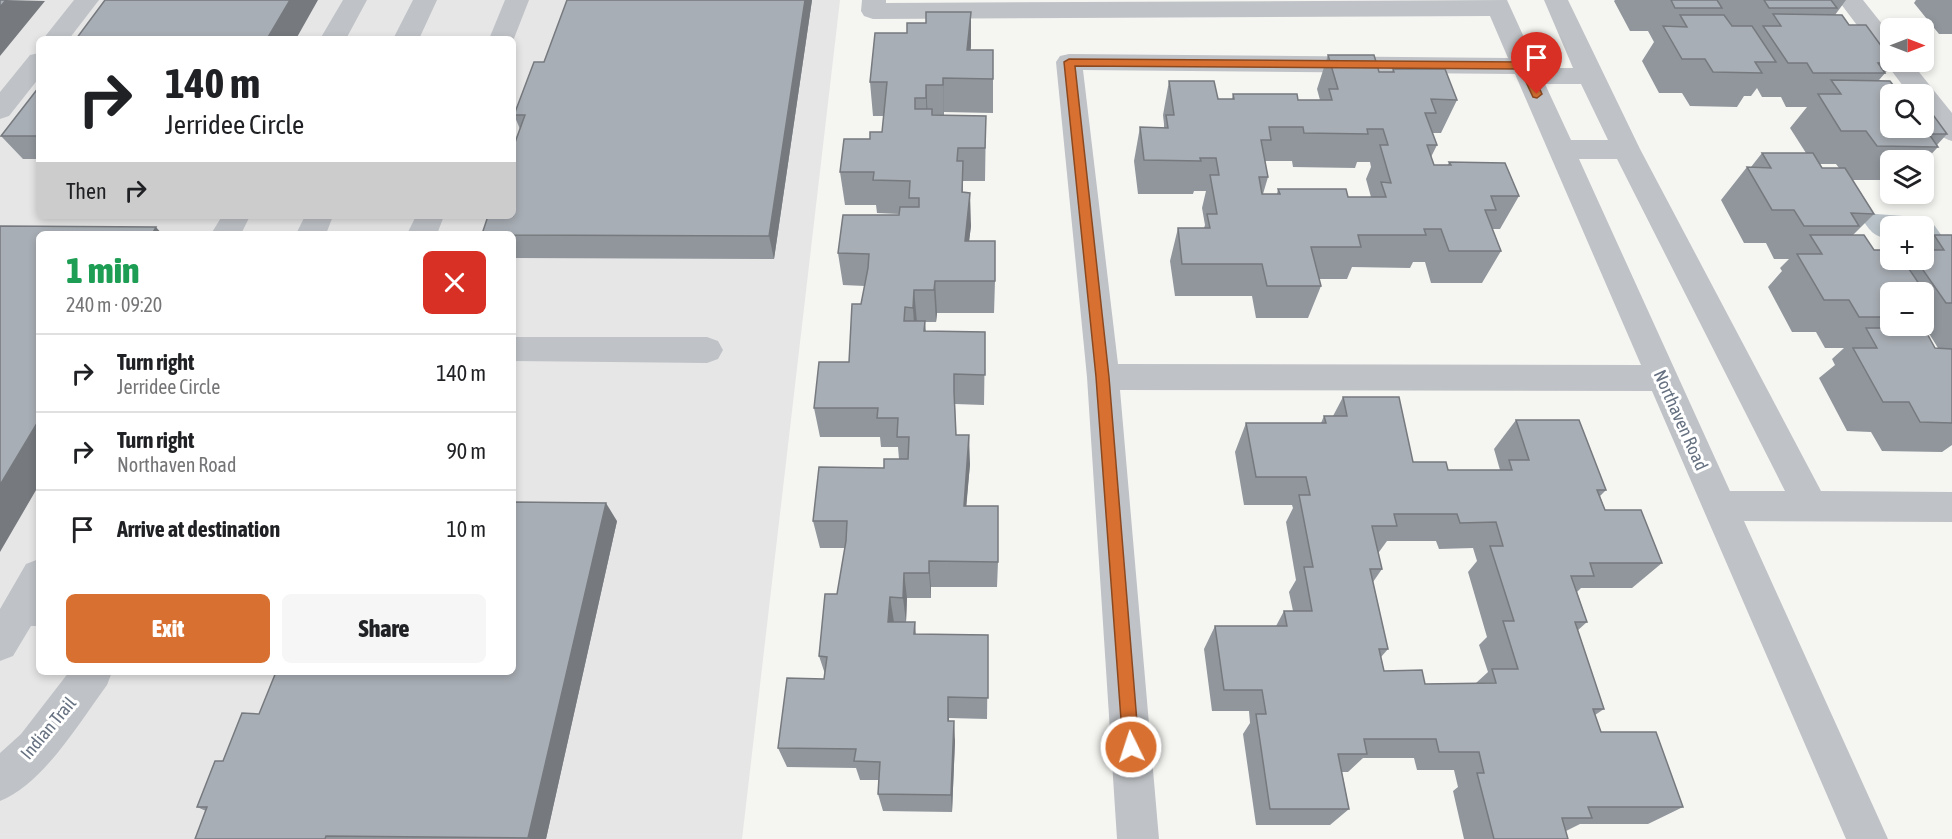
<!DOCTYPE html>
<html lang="en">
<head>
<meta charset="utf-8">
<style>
  :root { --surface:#fff; --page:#f6f6f6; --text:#202124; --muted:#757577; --line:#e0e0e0; --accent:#d77031 }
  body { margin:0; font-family:"Asap Condensed",sans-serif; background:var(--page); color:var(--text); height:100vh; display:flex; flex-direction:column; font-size:22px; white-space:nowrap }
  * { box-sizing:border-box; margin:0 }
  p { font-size:20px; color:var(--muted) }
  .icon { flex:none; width:33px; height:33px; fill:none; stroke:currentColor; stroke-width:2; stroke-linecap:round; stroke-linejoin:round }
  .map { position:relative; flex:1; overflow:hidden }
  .details { position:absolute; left:36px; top:231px; width:480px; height:444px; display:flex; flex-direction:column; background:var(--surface); border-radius:9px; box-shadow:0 3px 9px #0003 }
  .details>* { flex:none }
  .guide { position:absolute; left:36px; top:36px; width:480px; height:183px; border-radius:9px; box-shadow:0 3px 9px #0003; background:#fff; color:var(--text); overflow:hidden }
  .needle { width:39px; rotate:90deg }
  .fabs { position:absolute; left:1880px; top:18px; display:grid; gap:12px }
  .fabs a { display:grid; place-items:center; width:54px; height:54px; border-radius:9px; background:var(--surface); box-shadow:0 3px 9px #0003; font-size:30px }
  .pin { position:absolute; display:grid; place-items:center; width:51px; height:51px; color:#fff; margin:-62px -26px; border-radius:50% 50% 50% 0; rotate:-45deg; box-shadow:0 0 6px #0007 }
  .pin .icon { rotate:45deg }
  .me { position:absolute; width:66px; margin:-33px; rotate:356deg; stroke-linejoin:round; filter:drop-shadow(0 0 4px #0008) }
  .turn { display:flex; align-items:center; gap:21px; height:126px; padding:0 30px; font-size:27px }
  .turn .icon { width:78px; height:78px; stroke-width:2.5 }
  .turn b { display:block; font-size:42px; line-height:51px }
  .then { display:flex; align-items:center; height:57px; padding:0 30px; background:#0003; gap:12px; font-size:22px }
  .round { display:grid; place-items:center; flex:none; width:63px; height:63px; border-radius:9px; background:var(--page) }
  .headline { display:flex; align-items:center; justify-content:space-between; height:102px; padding:0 30px }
  h1 { font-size:36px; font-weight:800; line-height:45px; color:#1e9e55 }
  .action { display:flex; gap:12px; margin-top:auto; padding:12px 30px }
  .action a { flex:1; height:69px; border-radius:9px; background:var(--accent); color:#fff; font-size:24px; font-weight:800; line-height:69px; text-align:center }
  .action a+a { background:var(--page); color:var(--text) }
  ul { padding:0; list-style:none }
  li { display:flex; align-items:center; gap:18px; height:78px; padding:0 30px; border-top:2px solid var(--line) }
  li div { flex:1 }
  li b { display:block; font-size:22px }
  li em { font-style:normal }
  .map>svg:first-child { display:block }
  .built { fill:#e6e6e6; fill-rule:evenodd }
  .water { fill:#b9c2c8 }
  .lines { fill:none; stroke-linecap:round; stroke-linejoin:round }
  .minor { fill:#bfc2c6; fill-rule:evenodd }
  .wall { fill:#90969c; fill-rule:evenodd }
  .shaded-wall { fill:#767a7f }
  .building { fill:#a8aeb5; stroke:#767a7f; stroke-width:1.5; fill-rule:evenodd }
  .route { fill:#d77031; stroke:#8c4920; stroke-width:1.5 }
  .labels { text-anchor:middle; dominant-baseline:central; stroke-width:6; stroke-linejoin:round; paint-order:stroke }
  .street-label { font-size:18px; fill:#667181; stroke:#fff }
</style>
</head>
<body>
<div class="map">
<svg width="1952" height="839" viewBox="0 0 1952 839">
  <rect width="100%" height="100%" fill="#f5f5f2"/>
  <path class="built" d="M0 0H840L742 839H0ZM39 39H513V216H39ZM39 234H513V672H39Z"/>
  <path class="water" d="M1863 213 1929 218 1942 236H1923V226H1890V238C1873 238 1869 229 1860 216Z"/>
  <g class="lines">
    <path class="minor" d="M74 0H99L69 39H43Z
      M343 0H367L346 39H320Z
      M413 0H437L419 39H393Z
      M505 0H529L513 41V39H489Z
      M862 0H886V3L1507 0 1538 68H1573L1544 0H1568L1640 149 1821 491 1952 492V522L1744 521 1888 839H1846L1652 391 1120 390 1159 839H1117L1087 377 1056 62 1060 56 1069 54 1508 58 1490 16 873 19 864 16 861 11ZM1083 70 1515 74 1641 365 1118 364ZM1545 84H1581L1608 140H1571ZM1579 159H1617L1785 491H1730Z
      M1838 0H1863L1890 34V62H1911L1952 113V141C1931 135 1923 114 1923 94H1909L1885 62 1888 58 1881 57Z
      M39 53V78L9 116 0 119V92L30 55Z
      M222 216H250L241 234H211Z
      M305 216H333L326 234H296Z
      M416 216H444L437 234H407Z
      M513 337H707L718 341 723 350 718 359 707 363 513 361Z
      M39 559V626H31L13 656 0 661V609L26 564Z
      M69 672H112L107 685C79 723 44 783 0 801V753L21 734Z"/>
  </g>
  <path class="wall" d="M812 0 774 259 513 258V234L520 129 514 115 544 62Z
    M1615 0H1846L1835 15 1894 63 1879 80 1900 94 1947 134 1937 145 1938 147 1923 163V160H1890V180H1852L1874 214 1853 235 1874 250 1890 260H1923V245L1934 235H1952V445L1942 452 1882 451 1871 432 1847 431 1819 378 1835 365 1832 359 1844 348H1825L1816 332H1792L1768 287 1782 271 1780 268 1789 259H1774L1766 243H1744L1721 200 1747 167H1751L1762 153H1806L1790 128 1807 107H1786L1781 97H1762L1757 88 1751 96H1744L1737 107 1690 106 1682 93H1659L1642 61 1654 42 1648 31H1630L1614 1ZM1820 164H1836L1839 168H1822ZM1890 292H1923V326H1890ZM1927 335H1930L1938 348H1935Z
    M1916 0H1952V34H1939L1914 3Z
    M971 46 970 50H993V113L944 112V116H986L985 181H963V192L971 226 969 241 995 281 994 313H937L936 322H925L926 331 985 332 984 405 955 404 956 435 970 464 966 506 998 562 997 587H931V598H907L906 622H894H915L916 634 988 635 987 719 949 718V721L955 741 952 812 883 811 878 794 879 780H860L856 768 787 767 778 748 824 679 825 674 819 656 837 594 845 548H820L813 521 884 468 899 459 898 447H881L880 437H820L814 408 849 362 865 286 843 285 838 253 899 215V214L877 213 876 205H845L840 172 870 139 882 132 884 116H873L870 82Z
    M1328 55 1379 72H1392L1393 69 1457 100 1441 133H1432L1437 145 1431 157 1434 165H1448L1449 162 1519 196 1500 229H1492L1501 251 1482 283H1431L1425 262H1413L1410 268 1352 267 1347 279H1319L1321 286 1308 318H1256L1252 296H1175L1170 261 1178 228H1204L1205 225 1202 208 1206 191H1194L1193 194H1138L1134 161 1140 127 1164 128V124L1163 115 1169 81 1218 99H1232L1233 94 1298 100H1320L1317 89ZM1265 161H1292L1293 167 1355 168 1357 162H1370L1371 167 1366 179 1371 197H1348L1278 189 1277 194H1263L1268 177Z
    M39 87V159H23L1 136Z
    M1343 397 1413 462 1448 470H1500L1494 449 1516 420 1606 490 1600 496 1605 510 1662 563 1632 588H1581L1577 592 1587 622 1577 631 1604 709 1595 715 1601 732 1683 807 1648 824H1580L1566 831 1568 839H1464L1453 791 1458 787 1454 770H1417L1414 758H1363L1348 772H1342L1349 809 1330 825H1256L1243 734 1250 723 1249 711H1212L1204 649 1215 626H1276L1284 611H1293L1289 592 1296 580 1286 522 1293 508 1292 505H1244L1235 452 1246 423H1321L1324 416H1333ZM1387 541H1436L1439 549 1473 548 1477 561 1468 572 1487 637 1479 645 1488 672 1476 683 1425 684 1384 671 1381 657 1388 649 1373 582 1382 569 1378 552H1379Z
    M617 521 546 839H195L206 811 197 807 259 714Z"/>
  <path class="shaded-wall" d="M6 0 45 1 0 56V7Z
    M290 0H318L296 39H267Z
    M805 0H812L774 259 769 236Z
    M971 12V46L968 78 967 50Z
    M943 78 944 112V119L943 85Z
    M926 85 928 119 927 132 926 98Z
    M970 193 971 226 965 273V241Z
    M156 227 162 234H152Z
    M935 281 937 313 936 322 934 290Z
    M914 290 917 322 915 339 913 308Z
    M39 420V485L0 552V485Z
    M969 435 970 464 964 533V506Z
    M606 503 617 521 546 839H530L528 838Z
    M929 561 931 587V598L929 573Z
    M904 573 907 598 906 622 903 598Z
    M890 597 894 622 892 646 888 622Z
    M948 697 949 718V741L948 721Z
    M954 721 955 741 952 812 951 795Z"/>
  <path class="building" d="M0 0H6L0 7Z
    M105 0H290L267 39H76Z
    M567 0H805L769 236 513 235V234H482L488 216H513V148L525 115H514L534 62H544Z
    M1671 0H1717L1722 8H1675Z
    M1764 0H1831L1837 8H1769Z
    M926 12H971L967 50H993V79L943 78V85H926V98H915V109H932V115L986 116 985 148H958L957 161H963L962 192 970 193 965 241H995V281H935L934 290H914L913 308 905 307 904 321H925L924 331 985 332V375L954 374V392L956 435H969L964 506H998V562L929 561V573H904L903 598 890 597 888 622H915L914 634 988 635V698L948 697V721H954L951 795 878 794 880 762 854 761 856 749 778 748 787 678 824 679 827 657 819 656 825 594H837L846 541 847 521H813L819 467 884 468V459H908L909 437H897L898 418H877L878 408H814L819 362H849L852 304H861L868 268 869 254 838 253 843 215H899L900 207H919V198H909L910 181 873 180 874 172H840L844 139H870V132H882L887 82H870L875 33H907V23H926Z
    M1773 14 1842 15 1849 25H1866L1890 58V62H1893L1894 63H1878L1885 73H1813L1807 63H1788L1763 26H1781Z
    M1680 15H1724L1732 26H1752L1776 62H1755L1762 73 1713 72 1705 59H1682L1663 26 1687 27Z
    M1328 55H1374L1379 72H1394L1393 69H1445L1457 100 1431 99 1436 113H1425L1437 145H1427L1434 165H1451L1449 162 1505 163 1519 196H1491L1496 210H1485L1501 251H1449L1441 229H1424L1426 235H1358L1361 247H1311L1321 286H1267L1262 264H1182L1178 228H1210L1207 214H1217L1210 175H1219L1216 158H1200L1201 161 1144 160 1140 127 1168 128 1166 115H1174L1169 81H1214L1218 99H1234L1233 94H1297L1298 100H1332L1329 89H1338ZM1269 127H1303L1304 133 1368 134 1367 129H1383L1388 145H1380L1391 183 1381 182 1386 197H1348L1346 189H1278L1280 194H1262L1259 177H1268L1261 140H1271Z
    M1831 80 1890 81 1900 94H1890V128H1923V101L1947 134H1929L1938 147 1877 146 1866 131H1841L1818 94H1841Z
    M39 87V136H1Z
    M1762 153H1813L1822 168H1845L1874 214 1851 213 1859 226H1804L1794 210H1772L1747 167 1771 168Z
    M0 226 156 227 152 234H39V420L0 485Z
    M1810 235H1864L1874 250H1890V260H1903L1930 300H1923V292H1890V317H1859L1849 300H1824L1797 254H1822Z
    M1934 235H1952V303H1946L1916 260H1923V250H1944Z
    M1866 328H1924L1935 348 1952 349V423L1920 422 1909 402H1883L1853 348H1877Z
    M1343 397H1399L1413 462H1446L1448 470H1512L1509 460H1529L1516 420H1579L1606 490H1597L1605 510H1641L1662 563H1590L1594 576H1571L1587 622H1575L1604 709H1593L1601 732H1656L1683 807H1588L1592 818H1562L1568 839H1494L1477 773H1484L1479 752H1439L1436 739H1364L1367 754H1338L1349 809H1270L1256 714H1266L1262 690H1224L1215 626H1287L1284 611H1312L1304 567H1313L1299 495H1310L1306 477H1256L1246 423H1326L1324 416H1347ZM1394 514H1457L1460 523 1496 522 1503 546H1490L1514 621H1503L1518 669H1492L1496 683 1425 684 1422 670 1384 671 1379 649H1388L1370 569H1382L1372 526H1397Z
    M513 502 606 503 528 838 326 836 325 839H195L207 807H197L215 761H223L242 713 259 714 276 672H513Z"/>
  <path class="route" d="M1069 59 1524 62 1529 66 1542 94 1537 98 1533 97 1520 69 1075 66 1109 377 1139 747 1137 753 1131 755 1125 753 1123 747 1096 377 1064 62Z"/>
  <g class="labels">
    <g class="street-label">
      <text transform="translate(1681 420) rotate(66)">Northaven Road</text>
      <text transform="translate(48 728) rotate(-50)">Indian Trail</text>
    </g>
  </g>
</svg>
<div class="fabs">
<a><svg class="needle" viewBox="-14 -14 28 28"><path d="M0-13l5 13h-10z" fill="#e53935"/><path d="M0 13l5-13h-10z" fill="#757577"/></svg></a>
<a><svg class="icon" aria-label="search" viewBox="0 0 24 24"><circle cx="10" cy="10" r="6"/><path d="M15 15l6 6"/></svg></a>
<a><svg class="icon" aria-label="layers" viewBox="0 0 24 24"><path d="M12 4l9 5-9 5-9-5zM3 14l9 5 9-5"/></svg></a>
<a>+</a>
<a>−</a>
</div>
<div class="pin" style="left:1537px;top:94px;background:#d93025"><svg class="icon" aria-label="arrive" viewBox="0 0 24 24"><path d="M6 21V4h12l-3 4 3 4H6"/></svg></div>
<svg class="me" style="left:1131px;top:747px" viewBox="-20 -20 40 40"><circle r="17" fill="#d77031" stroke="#fff" stroke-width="3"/><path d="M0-11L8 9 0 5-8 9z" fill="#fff"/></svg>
<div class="guide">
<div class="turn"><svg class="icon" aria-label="right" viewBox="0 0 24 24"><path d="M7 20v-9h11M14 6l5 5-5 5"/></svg><div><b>140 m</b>Jerridee Circle</div></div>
<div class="then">Then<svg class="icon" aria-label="right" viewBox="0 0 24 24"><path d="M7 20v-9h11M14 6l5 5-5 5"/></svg></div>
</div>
<section class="details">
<div class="headline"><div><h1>1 min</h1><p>240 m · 09:20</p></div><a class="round" style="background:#d93025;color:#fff"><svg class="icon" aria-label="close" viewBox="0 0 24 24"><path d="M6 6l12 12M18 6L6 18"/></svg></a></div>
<ul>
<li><svg class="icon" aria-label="right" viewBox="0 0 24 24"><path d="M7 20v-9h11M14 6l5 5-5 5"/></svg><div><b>Turn right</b><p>Jerridee Circle</p></div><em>140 m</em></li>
<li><svg class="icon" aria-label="right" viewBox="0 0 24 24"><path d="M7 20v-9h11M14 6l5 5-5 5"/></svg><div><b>Turn right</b><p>Northaven Road</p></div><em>90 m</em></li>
<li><svg class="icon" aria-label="arrive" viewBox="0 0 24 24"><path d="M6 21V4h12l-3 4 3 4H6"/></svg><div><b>Arrive at destination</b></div><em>10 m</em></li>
</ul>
<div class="action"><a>Exit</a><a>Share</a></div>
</section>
</div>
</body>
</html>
